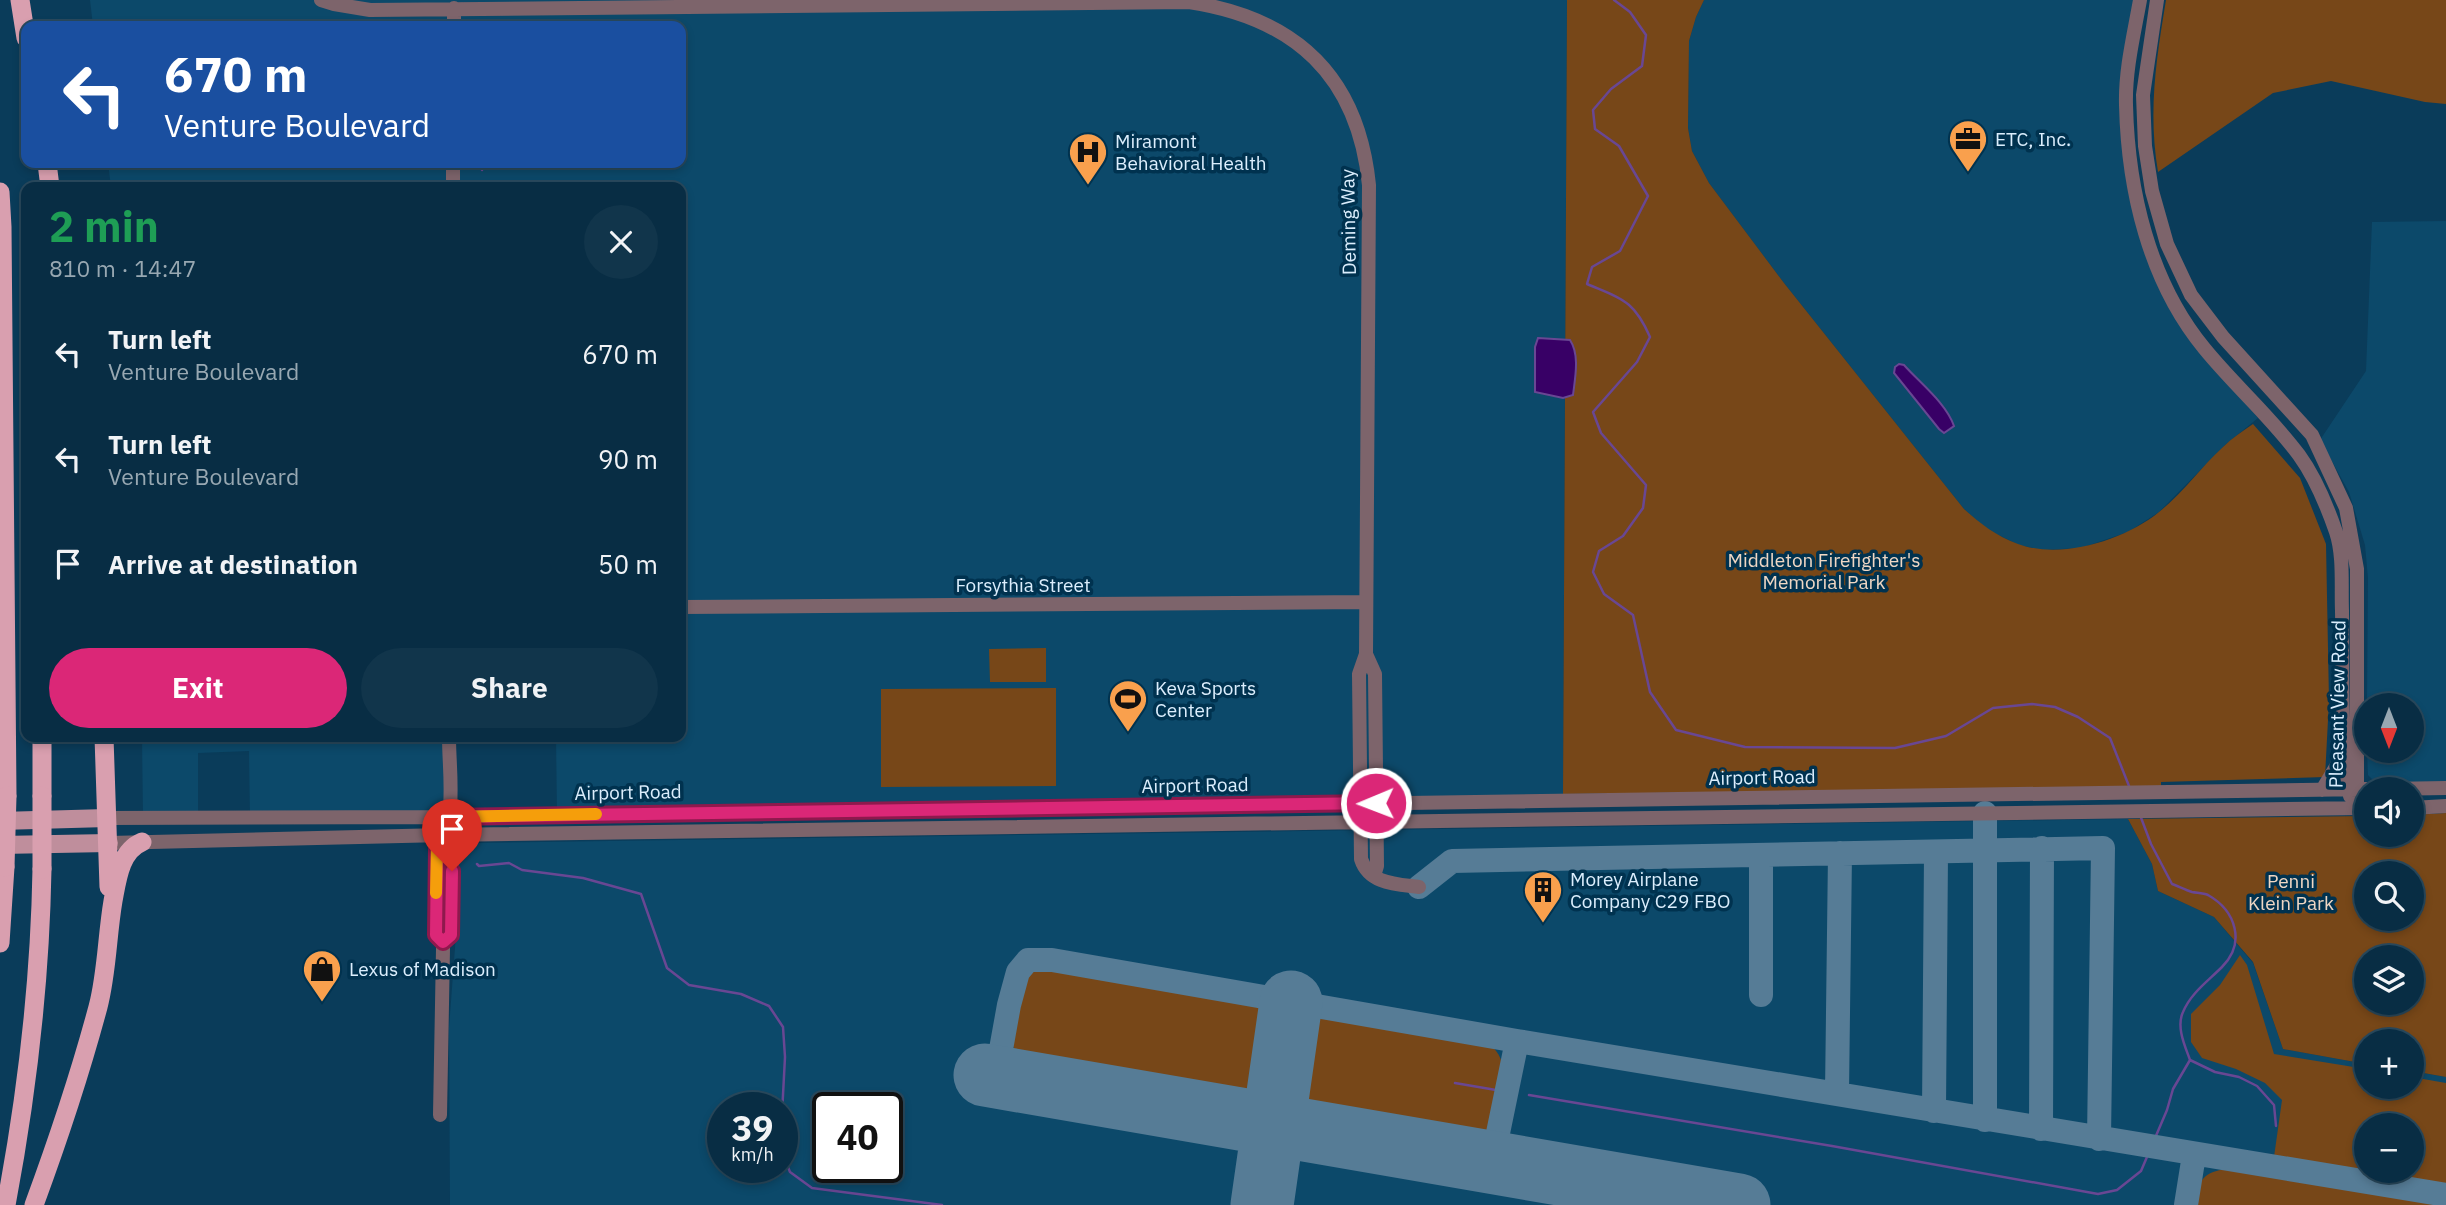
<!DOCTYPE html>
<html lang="en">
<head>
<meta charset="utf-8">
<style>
  :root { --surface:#082d44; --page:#11354b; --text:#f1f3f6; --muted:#98a8b2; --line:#29495d; --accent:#db2777 }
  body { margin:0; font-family:"IBM Plex Sans",sans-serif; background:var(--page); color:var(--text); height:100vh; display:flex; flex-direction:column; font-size:26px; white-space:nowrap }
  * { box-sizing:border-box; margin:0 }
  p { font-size:23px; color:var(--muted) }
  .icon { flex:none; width:38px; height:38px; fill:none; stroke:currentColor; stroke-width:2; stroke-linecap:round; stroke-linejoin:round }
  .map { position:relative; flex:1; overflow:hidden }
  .details { position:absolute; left:21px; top:182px; width:665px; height:560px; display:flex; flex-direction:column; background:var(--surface); border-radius:14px; box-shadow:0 4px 10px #0003,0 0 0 2px var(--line) }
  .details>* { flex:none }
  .hud { position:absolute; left:21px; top:21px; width:665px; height:147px; border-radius:14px; box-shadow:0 4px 10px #0003,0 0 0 2px var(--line); background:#1a4fa0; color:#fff; overflow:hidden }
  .needle { width:46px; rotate:180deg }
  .controls { position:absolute; left:2354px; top:693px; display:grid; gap:14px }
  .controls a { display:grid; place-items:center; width:70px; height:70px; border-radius:50%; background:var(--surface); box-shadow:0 4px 10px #0003,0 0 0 2px var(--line); font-size:35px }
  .speed { position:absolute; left:707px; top:1092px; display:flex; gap:14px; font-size:35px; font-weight:700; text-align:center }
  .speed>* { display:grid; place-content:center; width:91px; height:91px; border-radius:50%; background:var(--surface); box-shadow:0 4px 10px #0003,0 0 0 2px var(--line); line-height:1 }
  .speed small { font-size:18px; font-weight:400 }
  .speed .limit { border:4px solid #111; border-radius:10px; background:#fff; color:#111 }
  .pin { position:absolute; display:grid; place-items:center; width:60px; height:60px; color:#fff; margin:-72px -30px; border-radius:50% 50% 50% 0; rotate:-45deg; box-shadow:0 0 7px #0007 }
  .pin .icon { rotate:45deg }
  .me { position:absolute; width:77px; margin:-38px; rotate:269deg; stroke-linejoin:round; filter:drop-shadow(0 0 5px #0008) }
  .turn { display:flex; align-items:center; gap:24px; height:147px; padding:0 28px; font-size:32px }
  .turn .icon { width:91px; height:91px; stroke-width:2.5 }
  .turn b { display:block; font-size:49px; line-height:60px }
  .round { display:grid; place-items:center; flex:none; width:74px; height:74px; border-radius:37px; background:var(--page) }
  .overview { display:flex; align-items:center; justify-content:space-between; height:119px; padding:0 28px }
  h1 { font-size:42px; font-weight:700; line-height:52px; color:#1e9e55 }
  .button { display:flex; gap:14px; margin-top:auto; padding:14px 28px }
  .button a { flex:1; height:80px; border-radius:42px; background:var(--accent); color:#fff; font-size:28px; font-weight:700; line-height:80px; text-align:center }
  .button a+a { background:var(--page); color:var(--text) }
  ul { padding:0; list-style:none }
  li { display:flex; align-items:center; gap:21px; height:105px; padding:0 28px }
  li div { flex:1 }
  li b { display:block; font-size:26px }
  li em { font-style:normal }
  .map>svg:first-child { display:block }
  .built { fill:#0c496a; fill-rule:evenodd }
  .green { fill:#774718; fill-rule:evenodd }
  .water { fill:#380066; stroke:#694793; stroke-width:2 }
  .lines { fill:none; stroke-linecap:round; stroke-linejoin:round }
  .stream { stroke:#694793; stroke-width:2.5 }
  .taxiway { stroke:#567c96; stroke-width:24 }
  .runway { stroke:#567c96; stroke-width:63 }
  .minor { stroke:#7d646b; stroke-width:14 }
  .major { stroke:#bf8e9c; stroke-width:18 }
  .highway { stroke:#d99faf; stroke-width:19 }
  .highway-bridge { stroke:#d99faf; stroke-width:19 }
  .route-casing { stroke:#8e194d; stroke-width:18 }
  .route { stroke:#db2777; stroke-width:12 }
  .slow { stroke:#f59e0b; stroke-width:12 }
  .labels { text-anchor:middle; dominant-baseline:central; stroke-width:7; stroke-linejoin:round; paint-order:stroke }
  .poi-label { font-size:19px; fill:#dbeefd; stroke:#00324f; text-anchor:start }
  .street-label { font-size:19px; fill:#dbeefd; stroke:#00324f }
  .park-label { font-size:19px; fill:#efd7c4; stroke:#00324f }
</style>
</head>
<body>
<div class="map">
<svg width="2446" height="1205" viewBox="0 0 2446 1205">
  <rect width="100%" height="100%" fill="#0a3c5a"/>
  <path class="built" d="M90 0H1567L1563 794 557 814 556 737H681V187H111L108 163H681V26H93Z
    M1704 0H2134L2120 122 2128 191 2199 349 2258 418 2225 445 2159 512 2128 532 2081 548 2043 550 2019 545 1986 529 1964 509 1784 283 1709 183 1692 151 1688 128 1689 41 1696 17Z
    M2446 221V783L2377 784 2368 775 2367 751H2412V705H2367L2368 578 2365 545 2349 492 2320 440 2366 371 2372 222Z
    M142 737H449V817L250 818 249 751 198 753V818H143Z
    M2128 819 2152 864 2158 891 2214 917 2253 963 2283 1049 2366 1064V1087H2412V1071L2446 1077V1205H450L449 1028 459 894V858L461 849 472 843ZM723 1108H782V1167H723ZM828 1108H887V1167H828ZM2366 1125H2412V1171H2366Z"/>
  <path class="green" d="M1567 0H1704L1696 17 1689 41 1688 128 1692 151 1709 183 1784 283 1964 509C1981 524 1996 536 2018 544 2061 560 2125 540 2159 512 2183 493 2201 467 2223 447 2232 438 2243 431 2253 424L2300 478 2326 544 2329 701 2325 777 2161 782V787L1563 794Z
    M2166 0H2446V104L2425 102 2331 81 2273 93 2158 172C2148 112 2156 60 2166 0Z
    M1046 648V682H990L989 649Z
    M1056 688V786L881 787V689Z
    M2446 813V1077L2412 1071V1041H2366V1064L2283 1049 2253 962 2214 917 2158 891 2152 864 2128 819 2366 816V835H2412V815ZM2412 873V919H2366V873ZM2366 957H2412V1003H2366Z
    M2240 955 2247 965 2274 1054 2366 1069V1087H2412V1077L2446 1083V1186L2274 1157 2282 1100 2265 1083 2236 1069 2202 1058 2191 1042V1014L2220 985ZM2366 1125H2412V1171H2366Z
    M1049 968 1261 1004 1249 1100 1023 1060 1015 1053 1012 1041 1022 983 1032 970Z
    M1313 1014 1480 1041C1493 1046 1498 1050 1502 1063L1489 1130 1472 1138 1299 1108Z
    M2229 1169 2440 1205H2195C2198 1180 2203 1171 2229 1169Z"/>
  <path class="water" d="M1538 338 1570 340C1580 355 1575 378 1573 395L1563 398 1535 392V347Z
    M1899 364 1904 365C1920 383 1946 403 1954 426L1944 433 1939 429 1894 373 1895 367Z"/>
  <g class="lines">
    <path class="stream" d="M1614 0 1630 12 1646 35 1642 66 1611 89 1593 110 1595 129 1619 146 1648 196 1620 251 1592 267 1587 284C1622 299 1634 300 1650 337L1637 362 1593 412 1601 433 1646 485 1643 508 1623 536 1599 551 1593 572 1604 594 1633 615 1650 692 1676 730 1745 747 1895 748 1946 736 1993 708 2032 704 2055 707 2078 717 2110 738 2129 786
      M482 170 483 163
      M2140 815 2151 844 2172 884C2178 886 2185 890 2192 892 2197 893 2203 893 2208 895 2236 911 2246 943 2222 967 2207 982 2191 993 2183 1012 2176 1027 2185 1046 2190 1060L2215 1072 2239 1077 2257 1086 2274 1105 2276 1126
      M477 864 479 866 509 863 522 870 583 878 641 894 667 968 689 985 741 994 769 1006 783 1027 785 1057 782 1114
      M1455 1083 1496 1090
      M1529 1095 1832 1146 2098 1194 2117 1190 2141 1171 2167 1110 2173 1089 2190 1060
      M782 1152 790 1172 812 1188 942 1205"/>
    <path class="taxiway" d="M1985 813V1120
      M1419 887 1452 861 2103 848 2099 1139
      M1761 995V856
      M996 1077 1009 1005 1018 972 1028 960H1052L1517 1041 2446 1195
      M1837 1093 1840 853
      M1934 1111 1936 853
      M2041 1129 2042 848
      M1492 1162 1517 1041
      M2186 1205 2194 1155"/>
    <path class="runway" d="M985 1075 1739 1205
      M1262 1205 1291 1002"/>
    <path class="minor" d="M321 0 334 4 370 10 1189 2C1295 18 1358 76 1369 185L1366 654 1359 674 1361 859C1369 884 1396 884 1419 887
      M2140 0C2134 34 2125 70 2126 105 2128 190 2149 281 2204 348 2234 385 2271 417 2299 455 2315 477 2327 506 2336 532 2344 556 2341 585 2342 611 2343 672 2340 736 2350 796
      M2157 0 2143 95 2145 146 2152 191 2167 244 2191 295 2223 337 2312 435 2346 508 2357 569V783
      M454 26V8
      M453 187V163
      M681 607 1366 602
      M1366 654 1375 674 1377 866 1374 876
      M2386 789 2446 788
      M2322 790 2340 760 2342 747
      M2412 808 2446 806
      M107 818 449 817 2366 789
      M109 843 444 835 2366 808
      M443 942 436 935 437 848C438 838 447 830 449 817 453 791 449 763 449 737
      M440 1115 443 949V942L451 935 452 843 444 835"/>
    <path class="major" d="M0 821 107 818
      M0 845 109 843"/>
    <path class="highway" d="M20 0 26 38
      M47 163 50 187
      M0 192 2 227 7 796
      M42 737V796
      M104 737 109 887
      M0 943 5 867
      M6 1205C27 1094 40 982 42 869
      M34 1205C58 1140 80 1074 98 1007 107 973 107 936 113 901 117 880 120 851 142 842"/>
    <path class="highway-bridge" d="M42 796V869
      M5 867 7 796"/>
  </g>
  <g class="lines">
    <g class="route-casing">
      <path id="route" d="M452 871 451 935 443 942 436 935 437 848V843L444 835 449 817 1376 803"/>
    </g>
    <use href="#route" class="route"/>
    <path class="slow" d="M436 893 437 843 444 835 449 817 596 814"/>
  </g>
  <defs>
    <g id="office-pin" transform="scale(2.0125)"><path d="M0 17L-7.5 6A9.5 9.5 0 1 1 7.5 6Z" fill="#f9a04d" stroke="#00324f"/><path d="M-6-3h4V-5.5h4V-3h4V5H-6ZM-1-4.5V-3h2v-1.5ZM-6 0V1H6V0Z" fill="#111"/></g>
    <g id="hospital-pin" transform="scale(2.0125)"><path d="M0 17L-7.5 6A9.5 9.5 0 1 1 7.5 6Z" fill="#f9a04d" stroke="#00324f"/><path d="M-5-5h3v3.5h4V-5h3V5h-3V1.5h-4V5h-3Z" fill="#111"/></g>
    <g id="stadium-pin" transform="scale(2.0125)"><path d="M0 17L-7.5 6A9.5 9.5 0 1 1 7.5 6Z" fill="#f9a04d" stroke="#00324f"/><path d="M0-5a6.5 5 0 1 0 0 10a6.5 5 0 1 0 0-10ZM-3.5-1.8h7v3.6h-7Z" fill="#111"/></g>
    <g id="building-pin" transform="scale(2.0125)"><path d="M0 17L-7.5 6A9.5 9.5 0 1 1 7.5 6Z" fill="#f9a04d" stroke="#00324f"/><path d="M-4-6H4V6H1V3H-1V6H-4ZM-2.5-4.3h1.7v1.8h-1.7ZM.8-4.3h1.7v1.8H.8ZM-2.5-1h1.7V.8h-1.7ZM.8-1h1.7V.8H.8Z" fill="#111"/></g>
    <g id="shop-pin" transform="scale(2.0125)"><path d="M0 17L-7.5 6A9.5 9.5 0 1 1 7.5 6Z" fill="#f9a04d" stroke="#00324f"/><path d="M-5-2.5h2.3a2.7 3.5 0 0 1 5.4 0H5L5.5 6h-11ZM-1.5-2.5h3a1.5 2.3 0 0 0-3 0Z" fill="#111"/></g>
  </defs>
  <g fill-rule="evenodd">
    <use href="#office-pin" x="1968" y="139"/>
    <use href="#hospital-pin" x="1088" y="152"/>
    <use href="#stadium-pin" x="1128" y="699"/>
    <use href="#building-pin" x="1543" y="890"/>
    <use href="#shop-pin" x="322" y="969"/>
  </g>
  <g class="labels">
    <g class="poi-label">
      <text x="1995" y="139">ETC, Inc.</text>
      <text x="1115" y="141">Miramont<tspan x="1115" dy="22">Behavioral Health</tspan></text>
      <text x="1155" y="688">Keva Sports<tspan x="1155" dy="22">Center</tspan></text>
      <text x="1570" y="879">Morey Airplane<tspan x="1570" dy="22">Company C29 FBO</tspan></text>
      <text x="349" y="969">Lexus of Madison</text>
    </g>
    <g class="street-label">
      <text transform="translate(1348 222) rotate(-91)">Deming Way</text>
      <text x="1023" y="585">Forsythia Street</text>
      <text transform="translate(2337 704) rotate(-89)">Pleasant View Road</text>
      <text transform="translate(1762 777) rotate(-1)">Airport Road</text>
      <text transform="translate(1195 785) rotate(-1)">Airport Road</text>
      <text transform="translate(628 792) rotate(-1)">Airport Road</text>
    </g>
    <g class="park-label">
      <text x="1824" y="560">Middleton Firefighter's<tspan x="1824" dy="22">Memorial Park</tspan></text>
      <text x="2291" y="881">Penni<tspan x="2291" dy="22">Klein Park</tspan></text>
    </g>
  </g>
</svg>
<div class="controls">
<a><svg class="needle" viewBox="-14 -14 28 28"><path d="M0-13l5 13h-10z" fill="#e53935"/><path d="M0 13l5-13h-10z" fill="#98a8b2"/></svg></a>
<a><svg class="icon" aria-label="sound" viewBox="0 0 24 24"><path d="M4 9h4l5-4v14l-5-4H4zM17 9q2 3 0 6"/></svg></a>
<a><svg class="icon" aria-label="search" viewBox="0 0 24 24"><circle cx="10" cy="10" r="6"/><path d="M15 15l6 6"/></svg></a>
<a><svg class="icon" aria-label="layers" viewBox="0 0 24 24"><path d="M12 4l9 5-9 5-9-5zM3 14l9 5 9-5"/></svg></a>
<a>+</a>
<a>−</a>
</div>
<div class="speed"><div>39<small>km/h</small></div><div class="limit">40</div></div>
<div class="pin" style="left:452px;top:871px;background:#d93025"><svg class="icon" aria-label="arrive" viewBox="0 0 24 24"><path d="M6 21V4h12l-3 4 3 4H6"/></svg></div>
<svg class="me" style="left:1376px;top:803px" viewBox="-20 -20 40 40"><circle r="17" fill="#db2777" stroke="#fff" stroke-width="3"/><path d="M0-11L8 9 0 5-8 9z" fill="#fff"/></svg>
<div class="hud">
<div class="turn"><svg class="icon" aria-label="left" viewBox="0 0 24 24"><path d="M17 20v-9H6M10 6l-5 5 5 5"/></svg><div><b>670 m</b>Venture Boulevard</div></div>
</div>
<section class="details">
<div class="overview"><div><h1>2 min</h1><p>810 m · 14:47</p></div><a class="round"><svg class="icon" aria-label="close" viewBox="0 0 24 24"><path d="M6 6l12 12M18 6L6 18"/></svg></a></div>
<ul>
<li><svg class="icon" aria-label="left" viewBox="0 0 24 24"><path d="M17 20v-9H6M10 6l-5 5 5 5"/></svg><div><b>Turn left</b><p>Venture Boulevard</p></div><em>670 m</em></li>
<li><svg class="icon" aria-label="left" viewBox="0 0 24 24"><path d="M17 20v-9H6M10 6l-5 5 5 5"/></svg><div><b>Turn left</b><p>Venture Boulevard</p></div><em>90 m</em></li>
<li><svg class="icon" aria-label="arrive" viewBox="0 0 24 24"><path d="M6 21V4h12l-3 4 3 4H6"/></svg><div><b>Arrive at destination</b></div><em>50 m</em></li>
</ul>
<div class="button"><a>Exit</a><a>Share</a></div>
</section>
</div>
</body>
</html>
